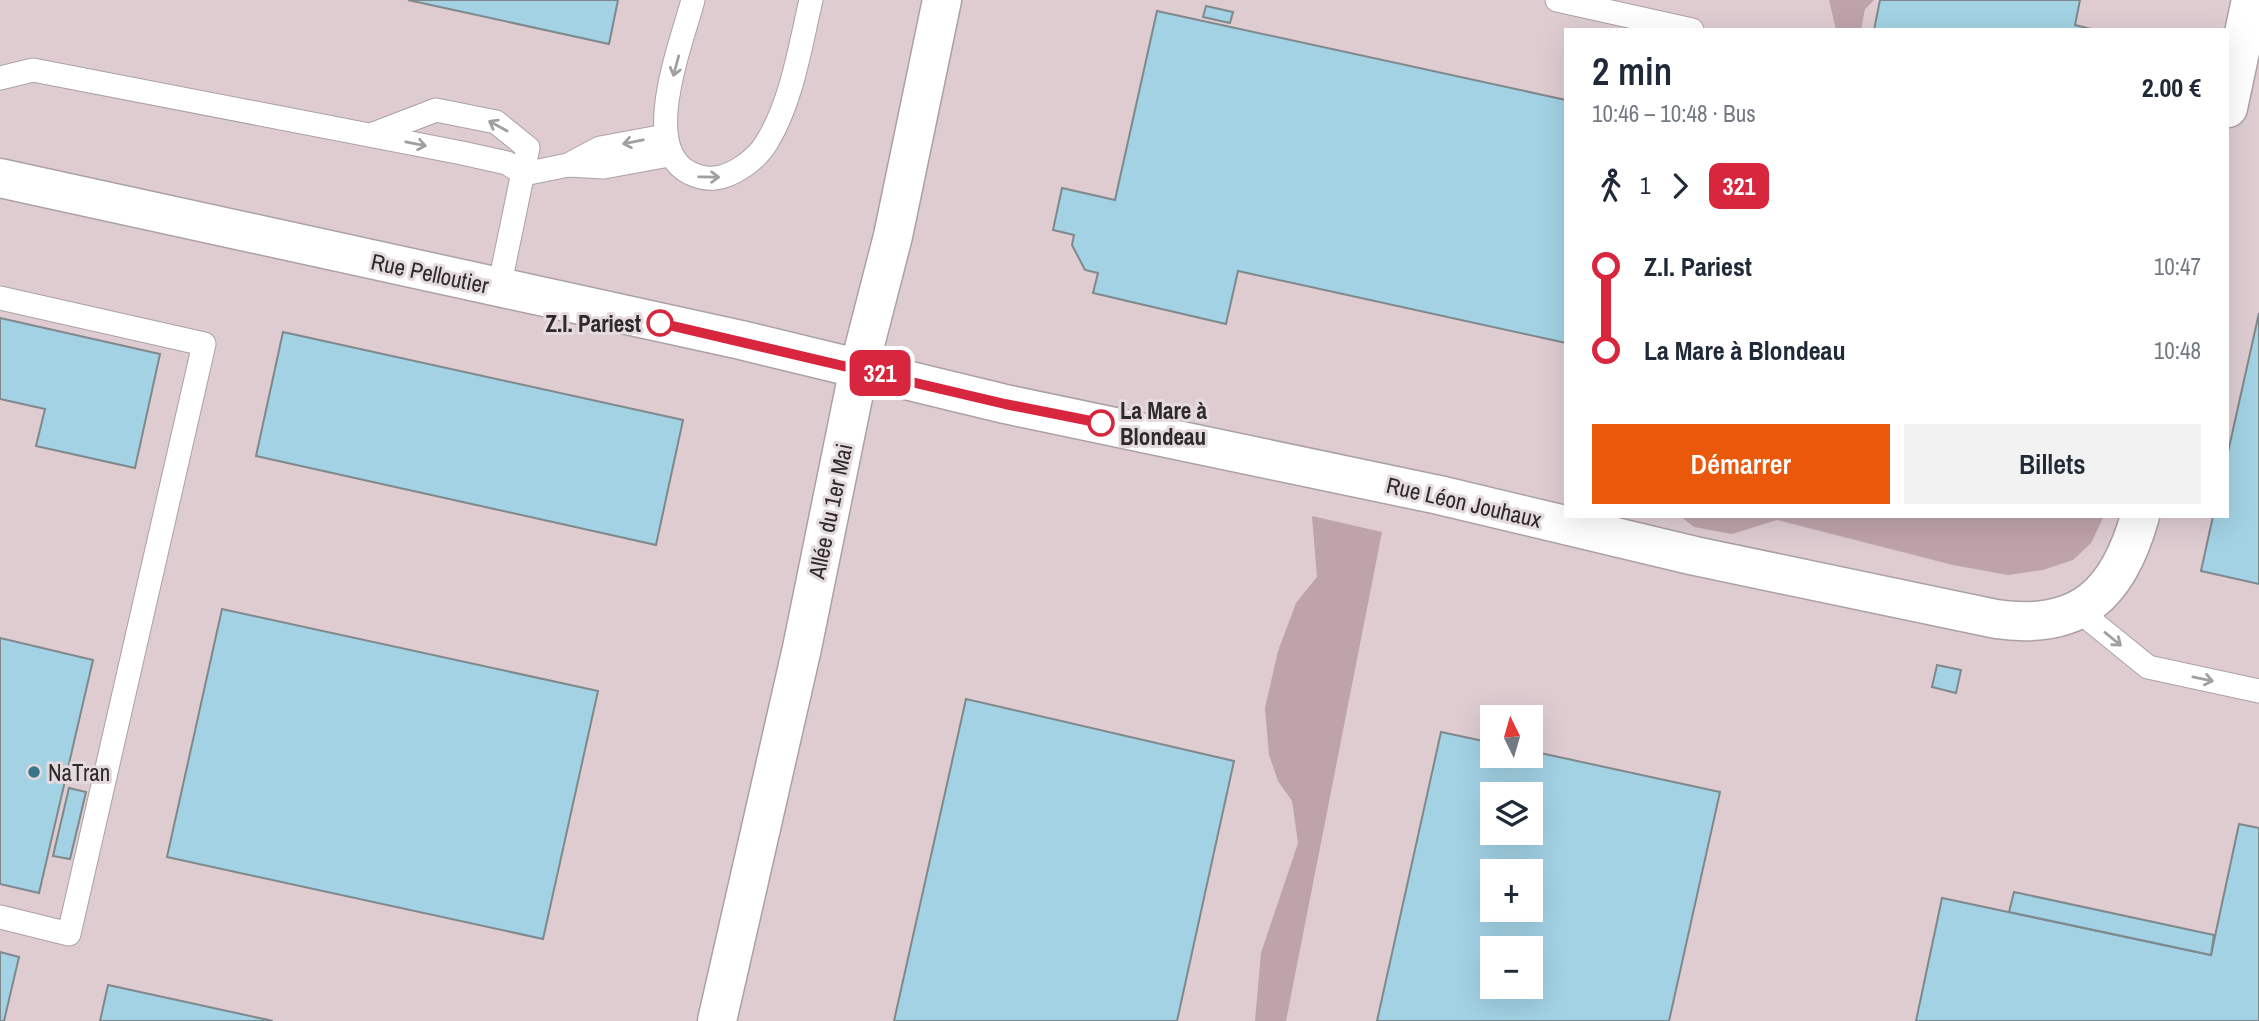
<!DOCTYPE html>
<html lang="fr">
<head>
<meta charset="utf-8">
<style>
  body { margin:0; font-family:"Archivo Narrow",sans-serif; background:#f2f2f3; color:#1f2937; height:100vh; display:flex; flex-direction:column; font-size:26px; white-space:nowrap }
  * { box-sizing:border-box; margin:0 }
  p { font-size:23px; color:#747a83 }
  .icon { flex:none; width:38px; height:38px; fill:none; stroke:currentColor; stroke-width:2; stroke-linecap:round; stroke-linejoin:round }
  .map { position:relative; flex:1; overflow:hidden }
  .details { position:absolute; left:1564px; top:28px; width:665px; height:490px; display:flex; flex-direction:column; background:#fff; border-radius:0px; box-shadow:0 7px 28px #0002 }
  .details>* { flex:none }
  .badge { padding:0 14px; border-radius:10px; font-size:24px; line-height:46px }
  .needle { width:46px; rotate:355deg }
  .buttons { position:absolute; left:1480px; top:705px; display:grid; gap:14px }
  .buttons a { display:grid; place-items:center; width:63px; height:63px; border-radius:0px; background:#fff; box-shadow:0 7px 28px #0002; font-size:35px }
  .map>.badge { position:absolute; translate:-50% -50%; box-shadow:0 0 0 4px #fff }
  .legs { display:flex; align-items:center; gap:10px; height:77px; padding:0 28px; font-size:23px }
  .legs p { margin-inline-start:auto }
  .head { display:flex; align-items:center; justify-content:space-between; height:119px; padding:0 28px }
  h1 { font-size:38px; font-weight:600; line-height:52px }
  .primary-button { display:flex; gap:14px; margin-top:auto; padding:14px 28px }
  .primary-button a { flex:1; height:80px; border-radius:0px; background:#ea580c; color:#fff; font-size:28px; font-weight:600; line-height:80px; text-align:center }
  .primary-button a+a { background:#f2f2f3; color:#1f2937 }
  ul { padding:0 28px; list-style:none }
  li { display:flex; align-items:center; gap:24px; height:84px; font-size:26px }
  li i { display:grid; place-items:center; width:10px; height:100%; margin:0 9px; background:currentColor }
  li i::after { content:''; width:18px; height:18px; margin:-9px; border:5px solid; border-radius:50%; background:#fff }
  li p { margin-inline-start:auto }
  li:first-child i { background:linear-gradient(#0000 50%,currentColor 0) }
  li:last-child i { background:linear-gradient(currentColor 50%,#0000 0) }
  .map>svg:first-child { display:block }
</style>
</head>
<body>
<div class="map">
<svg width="2259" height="1021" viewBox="0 0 2259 1021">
  <rect width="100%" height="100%" fill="#e5dbde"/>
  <path fill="#deccd1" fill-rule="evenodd" d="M0,0H2259V1021H0ZM1566,30H2228V516H1566ZM1493,718H1531V756H1493ZM1493,794H1531V833H1493ZM1493,872H1531V910H1493ZM1493,948H1531V987H1493Z"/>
  <g fill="#bfa3ab">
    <path d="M1829,0H1874L1865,9L1861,30H1836Z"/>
    <path d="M1312,516L1382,532L1286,1021H1255L1261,953L1298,843L1292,801L1278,781L1269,755L1265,708L1278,651L1296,603L1317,577Z"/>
    <path d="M1680,516H2104L2091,543L2073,560L2043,570L2008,575L1953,565L1777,520L1732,534L1694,527Z"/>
  </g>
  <g fill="#a2d2e4" stroke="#7f888b" stroke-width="2" fill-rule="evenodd">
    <path d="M408,0H618L609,44Z"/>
    <path d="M1880,0H2080L2075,25L2095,30H1874Z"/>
    <path d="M1206,6L1233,12L1230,23L1203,17Z"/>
    <path d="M1157,11L1566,100V343L1238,271L1226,324L1093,293L1098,273L1085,270L1072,245L1074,235L1053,230L1062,188L1115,200Z"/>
    <path d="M2259,313V584L2201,571L2213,516H2228V452Z"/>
    <path d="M0,318L160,354L135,468L36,446L45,409L0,399Z"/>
    <path d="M283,332L683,420L656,545L256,456Z"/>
    <path d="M222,609L598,691L543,939L167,857Z"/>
    <path d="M0,638L93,660L39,893L0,884Z"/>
    <path d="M1937,665L1961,670L1956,693L1932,687Z"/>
    <path d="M966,699L1234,761L1177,1021H894Z"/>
    <path d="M1441,732L1493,743V756H1531V751L1720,792L1669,1021H1377ZM1493,794H1531V833H1493ZM1493,872H1531V910H1493ZM1493,948H1531V987H1493Z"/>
    <path d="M69,788L86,792L70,859L53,856Z"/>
    <path d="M2239,824L2259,828V1021H1916L1942,898L2211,955Z"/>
    <path d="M2014,892L2214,935L2211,955L2009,912Z"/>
    <path d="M0,952L19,957L4,1021H0Z"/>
    <path d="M108,985L273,1021H100Z"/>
  </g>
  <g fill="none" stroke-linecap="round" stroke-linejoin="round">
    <g stroke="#aba1a4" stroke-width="25">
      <g id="lane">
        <path d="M693,0C682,42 639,149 690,173C698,177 706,179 715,178C734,176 757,159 767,142C792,101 800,47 811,0"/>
        <path d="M1557,0L1692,30"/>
        <path d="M0,78L33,70L462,153L507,163L524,174L568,165L604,167L669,155"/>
        <path d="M371,135L436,110L496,122L528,148L499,288"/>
        <path d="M568,165L600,148L665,136"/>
        <path d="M0,298L204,344L69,934L0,917"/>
        <path d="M2079,611L2148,667L2259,691"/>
      </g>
    </g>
    <g stroke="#aba1a4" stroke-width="41">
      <g id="street">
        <path d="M2228,108L2251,0"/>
        <path d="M0,178L741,340L1005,404L1439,495L1695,556L1996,619C2079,631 2118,595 2140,516"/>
        <path d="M717,1021L802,648L859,368L893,236L942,0"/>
      </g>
    </g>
    <use href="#lane" stroke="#fff" stroke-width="23"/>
    <use href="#street" stroke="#fff" stroke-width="38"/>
  </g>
  <defs><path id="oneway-shaft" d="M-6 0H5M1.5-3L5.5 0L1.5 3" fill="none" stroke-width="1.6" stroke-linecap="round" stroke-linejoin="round" transform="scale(1.75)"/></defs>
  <g stroke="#a19fa0">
    <use href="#oneway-shaft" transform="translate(676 66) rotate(105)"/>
    <use href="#oneway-shaft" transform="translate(498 126) rotate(-151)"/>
    <use href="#oneway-shaft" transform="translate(633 142) rotate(169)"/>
    <use href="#oneway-shaft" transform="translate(416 144) rotate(11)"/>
    <use href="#oneway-shaft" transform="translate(709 177) rotate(1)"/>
    <use href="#oneway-shaft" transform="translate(2113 639) rotate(39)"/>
    <use href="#oneway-shaft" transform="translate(2203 679) rotate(12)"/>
  </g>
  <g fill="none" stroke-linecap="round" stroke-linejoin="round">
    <g stroke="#fff" stroke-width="16">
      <path id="line-1" d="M660,323L1005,404L1101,423"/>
    </g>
    <use href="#line-1" stroke="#d7263d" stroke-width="10"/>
  </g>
  <g fill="#fff" stroke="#d7263d" stroke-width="3.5">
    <circle cx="660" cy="323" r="12"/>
    <circle cx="1101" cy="423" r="12"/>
  </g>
  <circle fill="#36758a" stroke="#e5dbde" stroke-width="2.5" cx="34" cy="772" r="7"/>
  <g text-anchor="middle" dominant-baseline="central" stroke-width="6" stroke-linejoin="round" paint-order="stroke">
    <g font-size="23" fill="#2e2a2b" stroke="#e5dbde">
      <text transform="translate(430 273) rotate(12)">Rue Pelloutier</text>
      <text transform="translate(1464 502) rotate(13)">Rue Léon Jouhaux</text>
      <text transform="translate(830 511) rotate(-78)">Allée du 1er Mai</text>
    </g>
    <g font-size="23" font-weight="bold" fill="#2e2a2b" stroke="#e5dbde" text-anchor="end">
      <text x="641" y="323">Z.I. Pariest</text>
      <text x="1120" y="410" text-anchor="start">La Mare à<tspan x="1120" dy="26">Blondeau</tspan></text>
    </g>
    <g font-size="23" fill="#2e2a2b" stroke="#e5dbde" text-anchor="start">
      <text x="48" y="772">NaTran</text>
    </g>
  </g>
</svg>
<div class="buttons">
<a><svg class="needle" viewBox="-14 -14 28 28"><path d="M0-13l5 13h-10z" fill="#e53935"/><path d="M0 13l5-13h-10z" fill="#747a83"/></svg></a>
<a><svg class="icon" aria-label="layers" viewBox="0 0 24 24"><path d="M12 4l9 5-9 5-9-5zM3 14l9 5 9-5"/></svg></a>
<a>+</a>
<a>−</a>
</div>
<b class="badge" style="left:880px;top:373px;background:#d7263d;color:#fff">321</b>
<section class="details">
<div class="head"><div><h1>2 min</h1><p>10:46 – 10:48 · Bus</p></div><b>2.00 €</b></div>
<div class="legs"><svg class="icon" aria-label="walk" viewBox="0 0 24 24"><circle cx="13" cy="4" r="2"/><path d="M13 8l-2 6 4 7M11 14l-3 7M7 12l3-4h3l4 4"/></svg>1<svg class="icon" aria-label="forward" viewBox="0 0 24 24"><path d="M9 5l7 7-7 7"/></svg><b class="badge" style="background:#d7263d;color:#fff">321</b></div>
<ul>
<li><i style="color:#d7263d"></i><b>Z.I. Pariest</b><p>10:47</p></li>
<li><i style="color:#d7263d"></i><b>La Mare à Blondeau</b><p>10:48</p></li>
</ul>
<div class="primary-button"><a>Démarrer</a><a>Billets</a></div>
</section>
</div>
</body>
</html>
